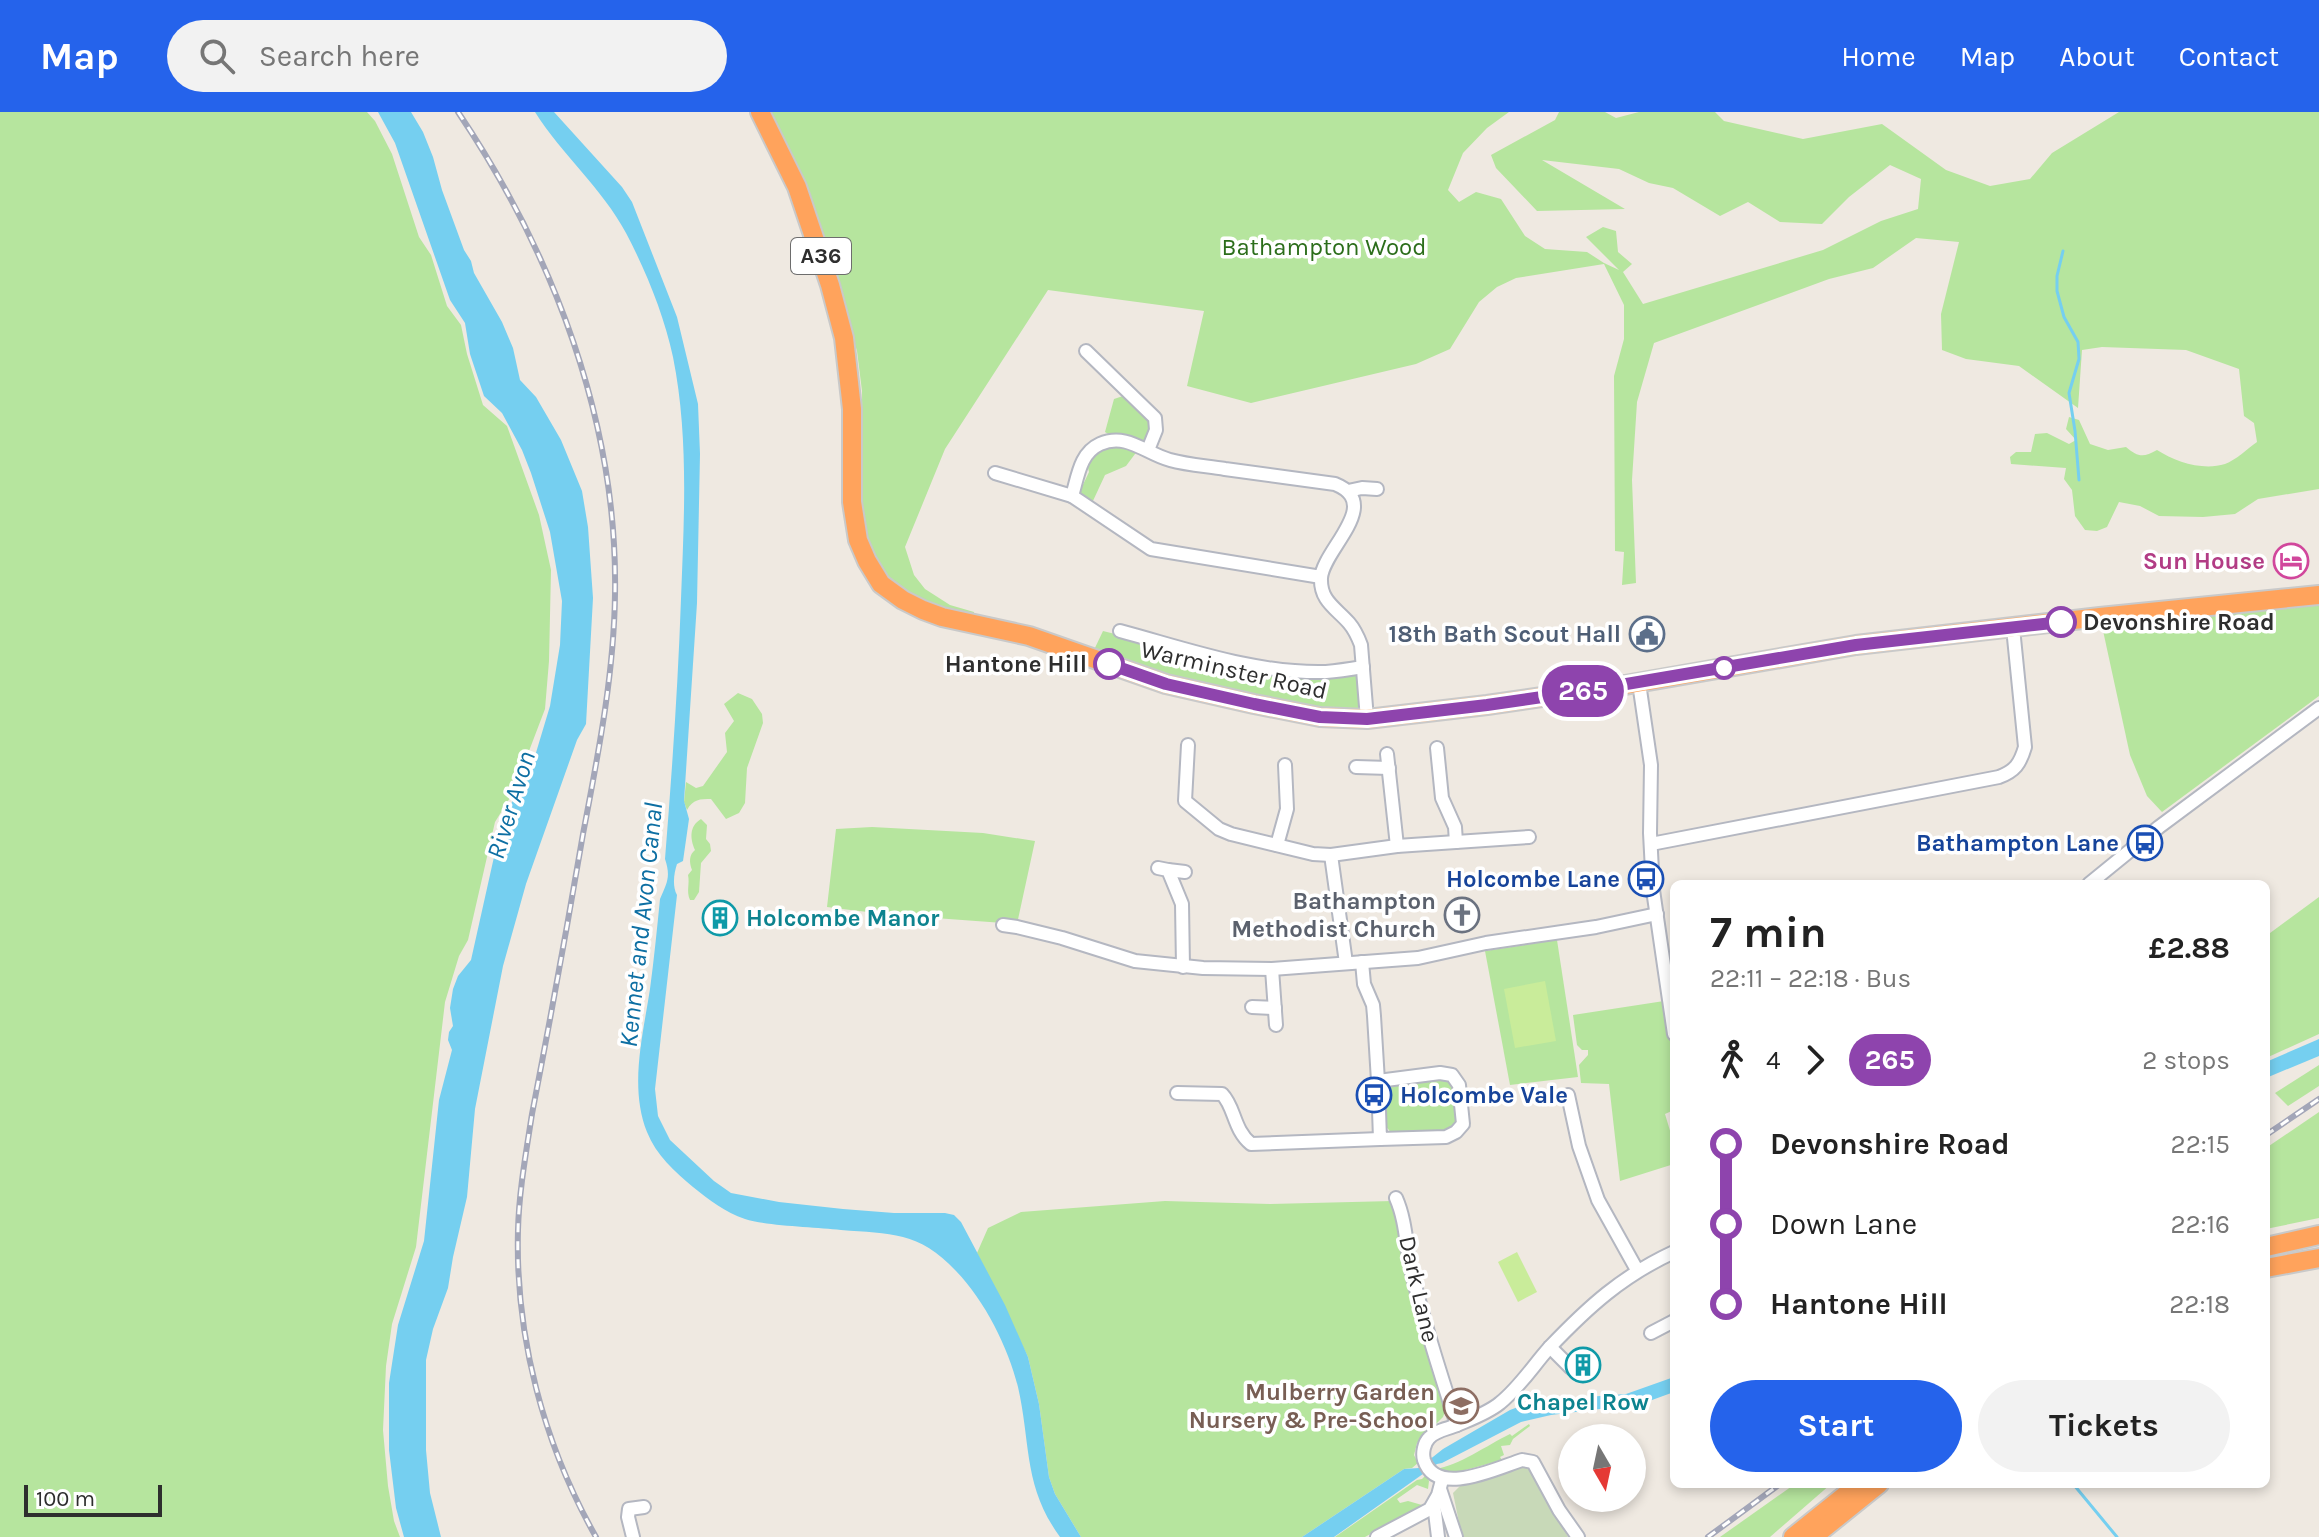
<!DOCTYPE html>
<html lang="en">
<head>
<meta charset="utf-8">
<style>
  body { margin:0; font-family:Karla,sans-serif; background:#f2f2f2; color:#222; height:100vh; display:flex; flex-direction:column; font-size:30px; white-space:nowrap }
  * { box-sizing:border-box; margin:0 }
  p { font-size:26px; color:#767676 }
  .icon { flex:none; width:44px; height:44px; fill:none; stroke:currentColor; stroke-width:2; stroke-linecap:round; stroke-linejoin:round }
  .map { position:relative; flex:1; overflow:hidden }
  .panel { position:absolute; left:1670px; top:768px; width:600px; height:608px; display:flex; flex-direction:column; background:#fff; border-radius:12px; box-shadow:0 4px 12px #0003 }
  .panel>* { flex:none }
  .badge { padding:0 16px; border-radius:26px; font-size:28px; line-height:52px }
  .needle { width:52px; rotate:171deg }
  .tools { position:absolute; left:1558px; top:1312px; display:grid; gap:16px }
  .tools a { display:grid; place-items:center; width:88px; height:88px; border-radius:50%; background:#fff; box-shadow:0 4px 12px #0003; font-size:40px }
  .scale { position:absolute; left:24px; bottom:20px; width:138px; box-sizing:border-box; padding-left:8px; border:4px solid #2e2e2e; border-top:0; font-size:22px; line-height:28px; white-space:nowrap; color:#2e2e2e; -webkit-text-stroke:6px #fff; paint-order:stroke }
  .map>.badge { position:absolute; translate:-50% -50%; box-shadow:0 0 0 4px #fff }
  .legs { display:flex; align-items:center; gap:12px; height:88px; padding:0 40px; font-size:26px }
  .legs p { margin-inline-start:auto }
  .overview { display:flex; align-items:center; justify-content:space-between; height:136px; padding:0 40px }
  h1 { font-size:44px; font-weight:700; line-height:60px }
  .primary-button { display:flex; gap:16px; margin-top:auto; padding:16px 40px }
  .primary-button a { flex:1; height:92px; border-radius:48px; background:#2563eb; color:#fff; font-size:32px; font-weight:700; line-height:92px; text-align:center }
  .primary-button a+a { background:#f2f2f2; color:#222 }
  ul { padding:0 40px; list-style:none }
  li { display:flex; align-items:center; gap:28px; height:80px; font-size:30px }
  li i { display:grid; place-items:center; width:12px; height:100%; margin:0 10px; background:currentColor }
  li i::after { content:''; width:20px; height:20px; margin:-10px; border:6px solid; border-radius:50%; background:#fff }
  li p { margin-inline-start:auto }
  li:first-child i { background:linear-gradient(#0000 50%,currentColor 0) }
  li:last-child i { background:linear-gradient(currentColor 50%,#0000 0) }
  header { display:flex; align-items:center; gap:48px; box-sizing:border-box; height:112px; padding:0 40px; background:#2563eb; color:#fff }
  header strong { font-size:38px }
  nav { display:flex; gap:44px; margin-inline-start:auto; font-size:28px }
  .search { width:560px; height:72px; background:#f2f2f2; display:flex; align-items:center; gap:20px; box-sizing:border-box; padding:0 28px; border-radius:44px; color:#767676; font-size:30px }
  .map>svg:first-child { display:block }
</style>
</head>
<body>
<header>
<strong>Map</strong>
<div class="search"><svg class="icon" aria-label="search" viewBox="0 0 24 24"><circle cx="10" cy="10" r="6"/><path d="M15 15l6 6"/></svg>Search here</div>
<nav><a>Home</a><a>Map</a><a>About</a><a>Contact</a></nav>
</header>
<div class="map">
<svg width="2319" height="1425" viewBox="0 0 2319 1425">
  <rect width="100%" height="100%" fill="#efe9e1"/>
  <g fill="#b6e59e">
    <path d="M0,0H367L375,9L392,42L419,125L431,143L447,194L461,213L467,242L483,293L507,314L539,403L551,458L549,549L545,597L513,681L495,710L468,828L459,844L445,890L416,1135L392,1212L386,1254L383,1318L388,1374L394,1409L400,1425H0Z"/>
    <path d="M769,0H1509L1487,16L1463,41L1448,78L1459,90L1476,80L1501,87L1525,124L1545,137L1587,140L1604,151L1619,158L1586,125L1603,115L1616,119L1618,140L1632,152L1623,160L1643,192L1823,138L1881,109L1918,97L1921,67L1890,53L1849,85L1822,112L1780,110L1748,90L1720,104L1673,76L1649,71L1619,57L1542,48L1625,97L1537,99L1496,56L1491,43L1555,8L1559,0H1605L1616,6L1639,0H1715L1724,9L1803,27L1882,12L1946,58L1990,74L2030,67L2052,41L2119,0H2319V377L2258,387L2235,402L2203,405L2159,404L2140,394L2119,390L2107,415L2097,419L2085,418L2075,404L2072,378L2064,367L2066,356L2011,352L2010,345L2016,340H2031L2035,322L2047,321L2069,332L2076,328L2066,317L2069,305L2079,308L2090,332L2108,338L2126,335C2138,345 2143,346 2157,338C2176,350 2203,359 2225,352C2236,348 2247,337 2257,330L2254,311L2244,304L2239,257L2186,238L2102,235L2082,238L2078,296L2019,254L1966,247L1942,238L1941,202L1959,130L1916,126L1873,156L1829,167L1654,231L1637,290L1632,368L1636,471L1622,473L1624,440L1615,439L1614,264L1624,227V193L1604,152L1516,166L1497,175L1479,190L1450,237L1416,252L1251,291L1187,274L1204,199L1048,178L945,337L905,435L914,463L925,477L950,493L974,500V503L930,493L909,483L884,463L868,431L863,406L862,279L857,239L798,59Z"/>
    <path d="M1126,283L1153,313L1145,331L1130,324L1113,325L1105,320L1114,287Z"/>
    <path d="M1110,333L1138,338L1126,354L1105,363L1092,391L1083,385L1080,379L1089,360L1087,352L1094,342Z"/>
    <path d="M2319,492V584L2162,700L2147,684L2130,643L2102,514Z"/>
    <path d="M1103,519L1239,553L1352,560L1359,568L1361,590L1359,597L1350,601L1322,598L1154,563L1093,540Z"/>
    <path d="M738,581L752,587L762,602L763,611L747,656L745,691L739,701L726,707L711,687C700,687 693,687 687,698L684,690L686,670L696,676L703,674L727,640L725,621L734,609L724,592Z"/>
    <path d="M701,707L707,713L706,727L710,732L711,739L701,751L699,780L694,788H690C686,779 690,772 688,763L692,758C689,750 689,743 695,738C690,727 689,714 701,707Z"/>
    <path d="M872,715L983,721L1035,729L1017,812C953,807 890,804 827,795L836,717Z"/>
    <path d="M2319,785V922L2266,946V824Z"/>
    <path d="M1557,828L1578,965L1510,973L1485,839Z"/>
    <path d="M1664,889L1674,953V998L1665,1002L1674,1032V1052L1620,1069L1609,972L1581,971L1579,953L1588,943V938H1582L1577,933L1573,903Z"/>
    <path d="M2319,953V974L2288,994L2275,981Z"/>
    <path d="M1439,965L1449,967L1455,975L1458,1011L1445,1021L1392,1022L1385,1013L1384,982L1386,975L1392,971Z"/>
    <path d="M2319,1000V1106L2266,1117V1036Z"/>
    <path d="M1165,1089L1270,1092L1393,1089L1448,1291L1443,1305L1417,1331L1414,1343L1418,1351L1412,1356L1404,1357L1302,1425H1081L1055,1382L1049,1365L1039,1292L1028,1245L977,1141L988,1116L1021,1100Z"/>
    <path d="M1529,1312L1530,1314L1513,1327L1510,1333L1501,1334L1504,1343L1500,1345L1502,1348L1451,1362H1443L1435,1357C1459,1354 1487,1333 1510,1322L1512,1324Z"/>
    <path d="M1426,1363L1429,1369L1428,1377L1417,1373L1397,1387L1400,1391L1408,1389L1422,1393L1418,1396L1365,1425H1335L1417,1368L1422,1367Z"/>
    <path d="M1795,1372H1831L1770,1425H1720Z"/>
  </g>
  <path fill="#c8d9b8" d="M1522,1355L1530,1356L1534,1361L1568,1425H1462L1453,1381L1464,1370Z"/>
  <g fill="#c9ec9a">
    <path d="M1545,869L1556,929L1515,936L1504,877Z"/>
    <path d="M1517,1140L1537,1180L1518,1190L1498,1150Z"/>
  </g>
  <g fill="#75cff0">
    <path d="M378,0H411L423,20L433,45L442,78L464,138L471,149L474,161L502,210L513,236L520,268L536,285L561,328L582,379L588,415L593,486L586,612L577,628L526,772L503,854L475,997L467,1085L453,1145L448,1176L433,1217L426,1248V1338L430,1381L441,1425H404L396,1396L389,1338V1271L398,1213L424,1129L439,988L452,938L448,928L449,920L453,914L450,896L453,877L458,864L471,848L496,736L509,696L535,644L550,594L560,533L562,489L550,420L531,361L522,338L502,301L484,284L470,242L465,211L450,188L395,31Z"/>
    <path d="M535,0H554L622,75L632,90L677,205L698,292L700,342L697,491L684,689L689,707L683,749L677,752C674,761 672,774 677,783L655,977L658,1004L670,1028L714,1069L731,1081L779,1090L843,1097L894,1101H945L954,1103L961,1110L1005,1193L1028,1245L1039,1292L1049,1365L1055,1382L1081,1425H1060C1023,1374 1031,1332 1018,1275C1008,1235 985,1189 956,1159C919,1119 890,1122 841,1118C815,1115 767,1114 745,1107C725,1100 709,1088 693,1075C675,1060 656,1043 647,1020C629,975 643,923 650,877C654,847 657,817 660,787C667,771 671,765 665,747C672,660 678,573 681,487C684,406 689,325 673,245C664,203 646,159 626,121C602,76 562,43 535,0Z"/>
    <path d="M2319,927V944L2266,966V950Z"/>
    <path d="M1674,1265V1280L1641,1292L1551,1303L1521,1310L1442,1351L1437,1352L1334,1425H1302L1404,1357L1419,1356L1443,1337L1510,1298L1526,1292L1548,1288L1626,1282Z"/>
  </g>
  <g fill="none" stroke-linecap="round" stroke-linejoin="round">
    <g stroke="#75cff0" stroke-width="3">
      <path d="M2063,139L2057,164V179L2064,205L2078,230L2079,247L2069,281L2075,319L2079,368"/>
      <path d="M2074,1373L2117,1425"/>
    </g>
    <g stroke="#b4b7c1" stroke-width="16">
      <g id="minor">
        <path d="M1086,239L1155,306L1156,318L1148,338"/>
        <path d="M995,361L1072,384"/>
        <path d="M1348,379L1362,376L1377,377"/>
        <path d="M1321,465L1151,437L1072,384C1078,364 1080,341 1100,332C1127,320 1146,342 1170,348C1188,353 1207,354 1225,357C1262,362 1298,367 1335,372C1384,392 1323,437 1321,466C1320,489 1336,496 1349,511C1355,518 1358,525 1361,533L1367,607"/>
        <path d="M1120,519C1187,537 1256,562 1326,560C1338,559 1351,557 1363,555"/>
        <path d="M1639,571L1651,653L1650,721L1653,778L1674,922"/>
        <path d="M1188,633L1185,689L1219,717L1231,722L1313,742L1331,743"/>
        <path d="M1437,636L1442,686L1455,715L1456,730"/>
        <path d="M1387,642L1397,734"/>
        <path d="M1356,655L1389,656"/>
        <path d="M1651,732L1999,665C2015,659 2020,652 2025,635L2013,516"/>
        <path d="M1277,733L1287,697L1285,653"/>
        <path d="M1158,756L1168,758L1182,792L1183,855"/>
        <path d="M1168,758L1185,760"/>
        <path d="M2089,772L2159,715L2319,596"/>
        <path d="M1003,813L1017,815L1062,826L1135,849L1203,856L1272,857L1418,846L1486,831L1596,815L1657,802"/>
        <path d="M1362,850L1364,872L1373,893L1374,904L1378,969"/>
        <path d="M1346,851L1331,743L1397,734L1529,725"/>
        <path d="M1272,857L1276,913"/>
        <path d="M1252,895L1275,896"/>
        <path d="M1440,961L1452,963L1459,973L1463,1012L1456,1020L1446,1025L1380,1027L1378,969Z"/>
        <path d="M1177,981L1222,982C1235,995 1233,1017 1251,1032L1380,1027"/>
        <path d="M1568,983L1579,1034L1598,1088L1637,1158"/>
        <path d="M1396,1086C1407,1111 1406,1139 1413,1165C1425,1215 1441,1264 1457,1313"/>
        <path d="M1651,1221L1674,1209"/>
        <path d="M1550,1235L1571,1256"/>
        <path d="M1440,1377L1456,1425"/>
        <path d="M1434,1392L1438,1425"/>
        <path d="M633,1425L628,1405L629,1397L644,1395"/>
        <path d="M1377,1425L1430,1397L1438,1383L1442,1368"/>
        <path d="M1578,1425L1559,1398L1533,1350L1522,1348C1497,1356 1436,1386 1424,1348C1422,1341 1424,1331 1429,1326C1436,1318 1448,1317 1457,1313C1471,1307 1488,1301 1500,1291C1519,1276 1533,1254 1549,1236C1588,1195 1622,1164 1674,1140"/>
      </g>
    </g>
    <g stroke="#c9c9c9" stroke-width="22">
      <g id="highway">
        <path d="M760,0L797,75L830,173L844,226L852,297V390L858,428L867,449L881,472L903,488L923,498L942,505L1029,524L1166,572L1254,592L1320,605L1367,607L1487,593L1625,573L1856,533L2100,505L2319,483"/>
        <path d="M2266,1135L2319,1123"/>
        <path d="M2266,1156L2319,1146"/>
        <path d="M1793,1425L1859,1372"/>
        <path d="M1813,1425L1879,1372"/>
      </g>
    </g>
    <use href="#minor" stroke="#fff" stroke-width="12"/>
    <use href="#highway" stroke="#ffa35c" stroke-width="18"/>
    <g stroke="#a3a6b8" stroke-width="6">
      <g id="rail">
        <path d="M458,0C553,141 618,311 615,482C614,563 598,643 583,722C567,816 550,909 532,1002C526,1041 519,1079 518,1118C515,1225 544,1333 596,1425"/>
        <path d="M2266,1023L2319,987"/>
        <path d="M1708,1425L1780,1372"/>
      </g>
    </g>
    <use href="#rail" stroke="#fff" stroke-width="3" stroke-dasharray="9" stroke-linecap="butt"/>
  </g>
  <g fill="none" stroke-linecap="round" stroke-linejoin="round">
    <g stroke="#fff" stroke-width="18">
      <path id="line-1" d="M1109,552L1166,572L1254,592L1320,605L1367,607L1487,593L1597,577L1856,533L2061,510"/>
    </g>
    <use href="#line-1" stroke="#8e44ad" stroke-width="12"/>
  </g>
  <defs>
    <g id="hotel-ring" transform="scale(1.8)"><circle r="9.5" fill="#fff" stroke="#d1479c" stroke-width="1.5"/><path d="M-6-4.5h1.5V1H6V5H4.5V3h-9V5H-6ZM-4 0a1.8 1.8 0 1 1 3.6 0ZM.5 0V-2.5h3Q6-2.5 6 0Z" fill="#d1479c"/></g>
    <g id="civic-ring" transform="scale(1.8)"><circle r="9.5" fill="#fff" stroke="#5c6f8a" stroke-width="1.5"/><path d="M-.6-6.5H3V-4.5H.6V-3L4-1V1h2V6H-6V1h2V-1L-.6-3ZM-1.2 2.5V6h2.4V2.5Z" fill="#5c6f8a"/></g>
    <g id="bus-ring" transform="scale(1.8)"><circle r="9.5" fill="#fff" stroke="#1a4fb4" stroke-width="1.5"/><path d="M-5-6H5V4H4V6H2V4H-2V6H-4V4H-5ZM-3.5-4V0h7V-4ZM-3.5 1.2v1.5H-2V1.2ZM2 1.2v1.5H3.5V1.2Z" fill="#1a4fb4"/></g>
    <g id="church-ring" transform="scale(1.8)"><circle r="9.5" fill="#fff" stroke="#6b7280" stroke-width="1.5"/><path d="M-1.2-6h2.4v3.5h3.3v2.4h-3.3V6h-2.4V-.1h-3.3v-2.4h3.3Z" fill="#6b7280"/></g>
    <g id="building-ring" transform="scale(1.8)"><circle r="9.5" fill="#fff" stroke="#0f9aa8" stroke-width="1.5"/><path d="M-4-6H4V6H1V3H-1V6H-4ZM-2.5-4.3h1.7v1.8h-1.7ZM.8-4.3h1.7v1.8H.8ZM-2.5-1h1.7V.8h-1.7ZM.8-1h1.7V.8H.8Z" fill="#0f9aa8"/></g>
    <g id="school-ring" transform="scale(1.8)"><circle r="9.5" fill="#fff" stroke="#8d6e63" stroke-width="1.5"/><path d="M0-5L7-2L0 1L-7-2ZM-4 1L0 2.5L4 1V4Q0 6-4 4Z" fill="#8d6e63"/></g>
  </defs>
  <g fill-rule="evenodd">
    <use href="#hotel-ring" x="2291" y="449"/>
    <use href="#civic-ring" x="1647" y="522"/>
    <use href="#bus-ring" x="2145" y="731"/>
    <use href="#bus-ring" x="1646" y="767"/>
    <use href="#church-ring" x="1462" y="803"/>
    <use href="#building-ring" x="720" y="806"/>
    <use href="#bus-ring" x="1374" y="983"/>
    <use href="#building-ring" x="1583" y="1253"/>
    <use href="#school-ring" x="1461" y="1294"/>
  </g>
  <g fill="#fff" stroke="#8e44ad" stroke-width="4">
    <circle cx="2061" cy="510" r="14"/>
    <circle cx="1109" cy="552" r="14"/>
    <circle cx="1724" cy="556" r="10"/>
  </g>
  <g text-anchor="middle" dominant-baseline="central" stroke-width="7" stroke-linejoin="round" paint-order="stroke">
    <rect fill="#fff" stroke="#6d6d6d" stroke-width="2" x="791" y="126" width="60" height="36" rx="6"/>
    <g font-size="22" font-weight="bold" fill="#2e2e2e">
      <text x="821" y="144">A36</text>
    </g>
    <g font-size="24" fill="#2c6e1b" stroke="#fff">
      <text x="1324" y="135">Bathampton Wood</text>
    </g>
    <g font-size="24" font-weight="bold" fill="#b23c85" stroke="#fff" text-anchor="end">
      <text x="2265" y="449">Sun House</text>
    </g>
    <g font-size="24" font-weight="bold" fill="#2e2e2e" stroke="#fff" text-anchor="start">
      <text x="2083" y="510">Devonshire Road</text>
      <text x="1087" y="552" text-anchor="end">Hantone Hill</text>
    </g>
    <g font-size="24" font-weight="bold" fill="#4e5e75" stroke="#fff" text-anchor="end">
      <text x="1621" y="522">18th Bath Scout Hall</text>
    </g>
    <g font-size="24" fill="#2e2e2e" stroke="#fff">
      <text transform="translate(1234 558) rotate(13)">Warminster Road</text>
      <text transform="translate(1419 1177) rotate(77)">Dark Lane</text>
    </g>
    <g font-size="24" font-weight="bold" fill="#164399" stroke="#fff" text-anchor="end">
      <text x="2119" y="731">Bathampton Lane</text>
      <text x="1620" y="767">Holcombe Lane</text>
      <text x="1400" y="983" text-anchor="start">Holcombe Vale</text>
    </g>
    <g font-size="24" font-weight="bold" fill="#5b616d" stroke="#fff" text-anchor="end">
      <text x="1436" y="789">Bathampton<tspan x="1436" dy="28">Methodist Church</tspan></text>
    </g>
    <g font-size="24" font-weight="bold" fill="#0d838f" stroke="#fff" text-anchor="start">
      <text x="746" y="806">Holcombe Manor</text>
      <text x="1583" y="1290" text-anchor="middle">Chapel Row</text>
    </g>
    <g font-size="24" font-weight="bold" fill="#785e54" stroke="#fff" text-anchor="end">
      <text x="1435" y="1280">Mulberry Garden<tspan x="1435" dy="28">Nursery &amp; Pre-School</tspan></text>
    </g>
    <g font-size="26" font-style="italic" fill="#0d6fa3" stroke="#fff">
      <text transform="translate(511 693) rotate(-73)">River Avon</text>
      <text transform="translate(641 813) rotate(-84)">Kennet and Avon Canal</text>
    </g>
  </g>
</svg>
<div class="tools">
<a><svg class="needle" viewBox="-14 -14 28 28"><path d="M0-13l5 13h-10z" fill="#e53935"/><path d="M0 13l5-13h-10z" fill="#767676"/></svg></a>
</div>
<div class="scale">100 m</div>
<b class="badge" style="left:1583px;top:579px;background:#8e44ad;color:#fff">265</b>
<section class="panel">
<div class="overview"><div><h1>7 min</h1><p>22:11 – 22:18 · Bus</p></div><b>£2.88</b></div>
<div class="legs"><svg class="icon" aria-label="walk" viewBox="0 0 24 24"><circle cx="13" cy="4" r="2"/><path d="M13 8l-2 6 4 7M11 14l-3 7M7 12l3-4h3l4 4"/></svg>4<svg class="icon" aria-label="forward" viewBox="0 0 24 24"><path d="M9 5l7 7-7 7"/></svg><b class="badge" style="background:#8e44ad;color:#fff">265</b><p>2 stops</p></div>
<ul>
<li><i style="color:#8e44ad"></i><b>Devonshire Road</b><p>22:15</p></li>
<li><i style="color:#8e44ad"></i><span>Down Lane</span><p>22:16</p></li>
<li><i style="color:#8e44ad"></i><b>Hantone Hill</b><p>22:18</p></li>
</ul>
<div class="primary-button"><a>Start</a><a>Tickets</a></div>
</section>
</div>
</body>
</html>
